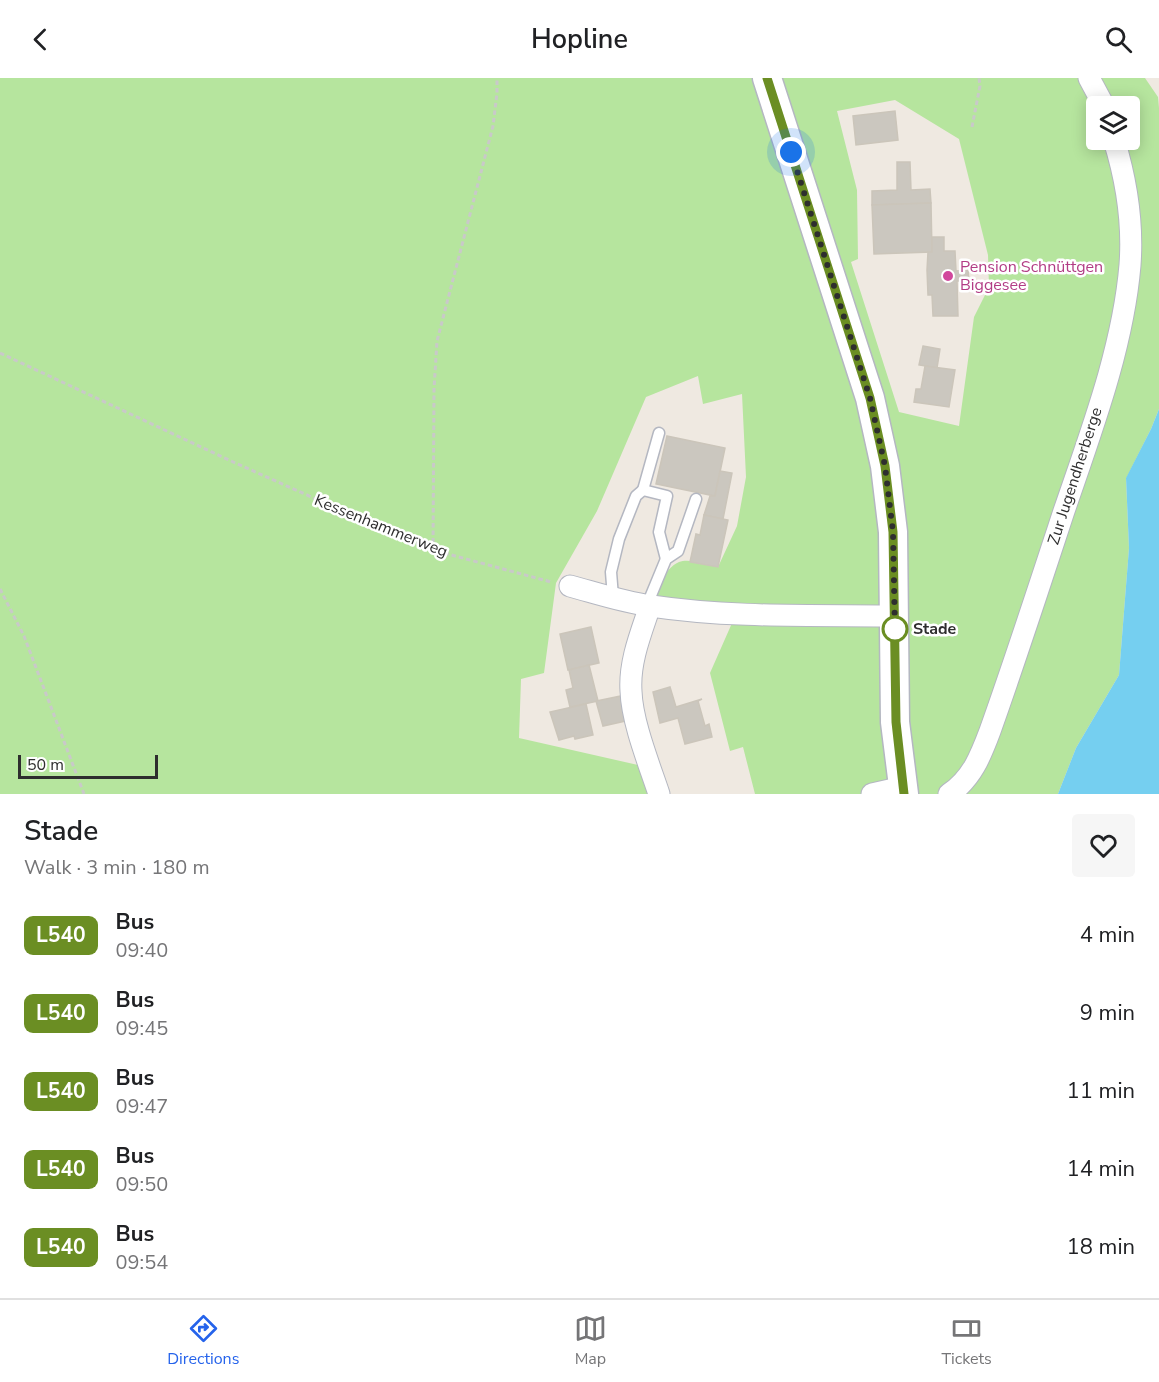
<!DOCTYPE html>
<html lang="en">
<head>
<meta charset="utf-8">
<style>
  body { margin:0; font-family:"Nunito Sans",sans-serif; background:#f6f6f6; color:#202124; height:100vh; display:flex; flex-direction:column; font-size:22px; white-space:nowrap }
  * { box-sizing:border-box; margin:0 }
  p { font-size:20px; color:#757577 }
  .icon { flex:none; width:33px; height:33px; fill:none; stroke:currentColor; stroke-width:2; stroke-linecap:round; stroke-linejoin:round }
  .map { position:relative; height:716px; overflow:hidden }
  .panel { display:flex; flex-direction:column; background:#fff; flex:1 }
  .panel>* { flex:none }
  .badge { padding:0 12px; border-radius:9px; font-size:21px; line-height:39px }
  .tools { position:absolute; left:1086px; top:18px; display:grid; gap:12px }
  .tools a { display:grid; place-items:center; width:54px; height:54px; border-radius:6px; background:#fff; box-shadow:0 3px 15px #0003; font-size:30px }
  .scale { position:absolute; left:18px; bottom:15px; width:140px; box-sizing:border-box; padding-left:6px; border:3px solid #2e2e2e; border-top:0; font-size:16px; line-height:21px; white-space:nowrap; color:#2e2e2e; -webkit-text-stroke:4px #fff; paint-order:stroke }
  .you { position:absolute; width:30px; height:30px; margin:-15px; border:4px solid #fff; border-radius:50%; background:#1a73e8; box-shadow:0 0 0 9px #1a73e833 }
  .map>.badge { position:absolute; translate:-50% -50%; box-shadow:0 0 0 3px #fff }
  .round { display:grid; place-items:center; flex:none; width:63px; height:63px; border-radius:6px; background:#f6f6f6 }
  .overview { display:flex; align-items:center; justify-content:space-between; height:102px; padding:0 24px }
  h1 { font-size:28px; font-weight:600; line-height:45px }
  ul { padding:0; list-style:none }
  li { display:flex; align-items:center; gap:18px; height:78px; padding:0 24px }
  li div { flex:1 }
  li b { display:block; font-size:22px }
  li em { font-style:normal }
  li .badge { min-width:66px; font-weight:700; text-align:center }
  header { display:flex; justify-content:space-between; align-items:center; height:78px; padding:0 24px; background:#fff; font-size:27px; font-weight:600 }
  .tabs { display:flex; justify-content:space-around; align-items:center; height:84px; border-top:2px solid #e0e0e0; background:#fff; font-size:16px; color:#757577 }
  .tabs a { display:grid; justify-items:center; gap:3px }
  .tabs .active { color:#2563eb }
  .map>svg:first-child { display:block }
</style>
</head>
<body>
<header><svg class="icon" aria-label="back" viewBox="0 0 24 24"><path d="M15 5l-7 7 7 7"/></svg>Hopline<svg class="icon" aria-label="search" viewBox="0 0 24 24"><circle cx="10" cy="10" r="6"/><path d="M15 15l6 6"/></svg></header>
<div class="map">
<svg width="1159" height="716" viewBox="0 0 1159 716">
  <rect width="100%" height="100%" fill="#efe9e1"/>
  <path fill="#b6e59e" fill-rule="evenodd" d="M0,0H1145L1158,19L1159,30V331L1151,351L1126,401L1129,470L1119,597L1076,670L1058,716H755L743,669L730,673L710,595L736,536L650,528C657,514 663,491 679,484C690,480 707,487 718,489L737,448L746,399L742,316L703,326L698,298L646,319L597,433L556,505L544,595L521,601L519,660L638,687L648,716H0ZM895,22L959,61L988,177L989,209L974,239L959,348L899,334L851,184L858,181L857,112L837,33ZM1096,28H1130V62H1096Z"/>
  <path fill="#75cff0" d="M1159,331V716H1058L1076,670L1119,597L1129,470L1126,400L1151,351Z"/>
  <g fill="#cbc7bf" stroke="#cbc5ba" stroke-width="1.5">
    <path d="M895,33L898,62L856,67L853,38Z"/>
    <path d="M897,84H910L911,112L930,111L931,125L872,127V113L897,112Z"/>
    <path d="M931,125L932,174L874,176L872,127Z"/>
    <path d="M932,159H944V173H955L956,193L968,192L969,203H957L958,238H933L932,217H928L927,192L928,174H932Z"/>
    <path d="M923,268L940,271L937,290L919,287Z"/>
    <path d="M925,288L955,292L949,329L914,324L916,311H921Z"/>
    <path d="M667,358L725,370L715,418L656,406Z"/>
    <path d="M720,393L732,395L723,441L704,437L710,418H715Z"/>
    <path d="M704,437L728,442L718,489L690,484L696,456L700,457Z"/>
    <path d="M591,549L599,585L568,592L560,556Z"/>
    <path d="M589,587L598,623L570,629L566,612L573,610L569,592Z"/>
    <path d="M670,609L676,629L702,621L698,623L705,648L709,646L712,659L685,666L678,640L660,645L653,614Z"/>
    <path d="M621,618L626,643L603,648L596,623Z"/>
    <path d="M586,626L593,657L575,661L574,658L559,662L550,634Z"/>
  </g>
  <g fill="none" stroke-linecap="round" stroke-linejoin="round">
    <g stroke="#b4b7c1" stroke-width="13">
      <g id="lane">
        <path d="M659,355L643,412L667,418L659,454L666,481"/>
        <path d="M613,519L611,494L619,461L636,418L643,412"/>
        <path d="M647,527L666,481L678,473L696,421"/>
      </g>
    </g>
    <g stroke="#b4b7c1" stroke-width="23">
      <g id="street">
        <path d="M1089,0L1104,28"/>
        <path d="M570,508C596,515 623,524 651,528C731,540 814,537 895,538"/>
        <path d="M650,528C641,555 629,584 631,613C632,644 649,686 659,716"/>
        <path d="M872,716L903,709"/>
        <path d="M949,716C972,701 981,677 990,653C1016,580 1040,506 1064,433C1091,354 1123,270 1130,187C1133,146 1126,101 1114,62"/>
      </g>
    </g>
    <g stroke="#b4b7c1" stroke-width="31">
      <path id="secondary" d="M767,0L870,320L885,388L893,454L895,644L904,716"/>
    </g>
    <g stroke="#c9c9c9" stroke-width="3" stroke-dasharray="4.5 3" stroke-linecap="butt">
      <path d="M972,49L980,8L979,0"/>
      <path d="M0,275L231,383L403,460L433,472L551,504"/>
      <path d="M433,472L434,311L437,263L493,48L497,15V0"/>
      <path d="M0,511L24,558L84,716"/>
    </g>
    <use href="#lane" stroke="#fff" stroke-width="10"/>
    <use href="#street" stroke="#fff" stroke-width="21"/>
    <use href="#secondary" stroke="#fff" stroke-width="28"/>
  </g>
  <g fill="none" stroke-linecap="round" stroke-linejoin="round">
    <g stroke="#fff" stroke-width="14">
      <path id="line" d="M767,0L870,320L885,388L893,454L896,644L904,716"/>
    </g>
    <use href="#line" stroke="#6b8e23" stroke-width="9"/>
    <path stroke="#2e2e2e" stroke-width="6" stroke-dasharray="0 10.8" d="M791,74L870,320L885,388L893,454L895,555V551"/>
  </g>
  <circle fill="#d1479c" stroke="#fff" stroke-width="2" cx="948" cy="198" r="6"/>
  <circle fill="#fff" stroke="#6b8e23" stroke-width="3" cx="895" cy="551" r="12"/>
  <g text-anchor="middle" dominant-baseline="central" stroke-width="5" stroke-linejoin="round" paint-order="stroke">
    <g font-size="16" fill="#b23c85" stroke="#fff" text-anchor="start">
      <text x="960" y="189">Pension Schnüttgen<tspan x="960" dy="18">Biggesee</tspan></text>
    </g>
    <g font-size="16" fill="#2e2e2e" stroke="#fff">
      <text transform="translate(1075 398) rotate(-72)">Zur Jugendherberge</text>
      <text transform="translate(381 448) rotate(22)">Kessenhammerweg</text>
    </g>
    <g font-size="16" font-weight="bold" fill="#2e2e2e" stroke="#fff" text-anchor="start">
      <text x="913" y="551">Stade</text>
    </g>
  </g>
</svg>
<div class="tools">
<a><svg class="icon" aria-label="layers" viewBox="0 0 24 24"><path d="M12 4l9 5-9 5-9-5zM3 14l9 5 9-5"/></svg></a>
</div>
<div class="scale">50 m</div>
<div class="you" style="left:791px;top:74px"></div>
</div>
<section class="panel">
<div class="overview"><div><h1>Stade</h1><p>Walk · 3 min · 180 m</p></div><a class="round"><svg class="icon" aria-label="heart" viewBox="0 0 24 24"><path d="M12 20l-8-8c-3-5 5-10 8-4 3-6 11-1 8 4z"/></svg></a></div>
<ul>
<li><span class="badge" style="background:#6b8e23;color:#fff">L540</span><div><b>Bus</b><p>09:40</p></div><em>4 min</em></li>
<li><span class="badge" style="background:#6b8e23;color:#fff">L540</span><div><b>Bus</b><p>09:45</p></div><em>9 min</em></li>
<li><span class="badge" style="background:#6b8e23;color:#fff">L540</span><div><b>Bus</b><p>09:47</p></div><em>11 min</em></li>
<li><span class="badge" style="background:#6b8e23;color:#fff">L540</span><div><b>Bus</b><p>09:50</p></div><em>14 min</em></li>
<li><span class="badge" style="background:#6b8e23;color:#fff">L540</span><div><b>Bus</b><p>09:54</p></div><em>18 min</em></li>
</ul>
</section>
<nav class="tabs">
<a class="active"><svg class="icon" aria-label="directions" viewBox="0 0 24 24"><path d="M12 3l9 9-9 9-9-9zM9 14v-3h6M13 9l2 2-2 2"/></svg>Directions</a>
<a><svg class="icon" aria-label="map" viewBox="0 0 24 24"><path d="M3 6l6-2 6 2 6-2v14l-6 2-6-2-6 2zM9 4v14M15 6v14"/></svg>Map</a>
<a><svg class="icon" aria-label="tickets" viewBox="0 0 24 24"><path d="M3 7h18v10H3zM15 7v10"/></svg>Tickets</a>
</nav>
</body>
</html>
